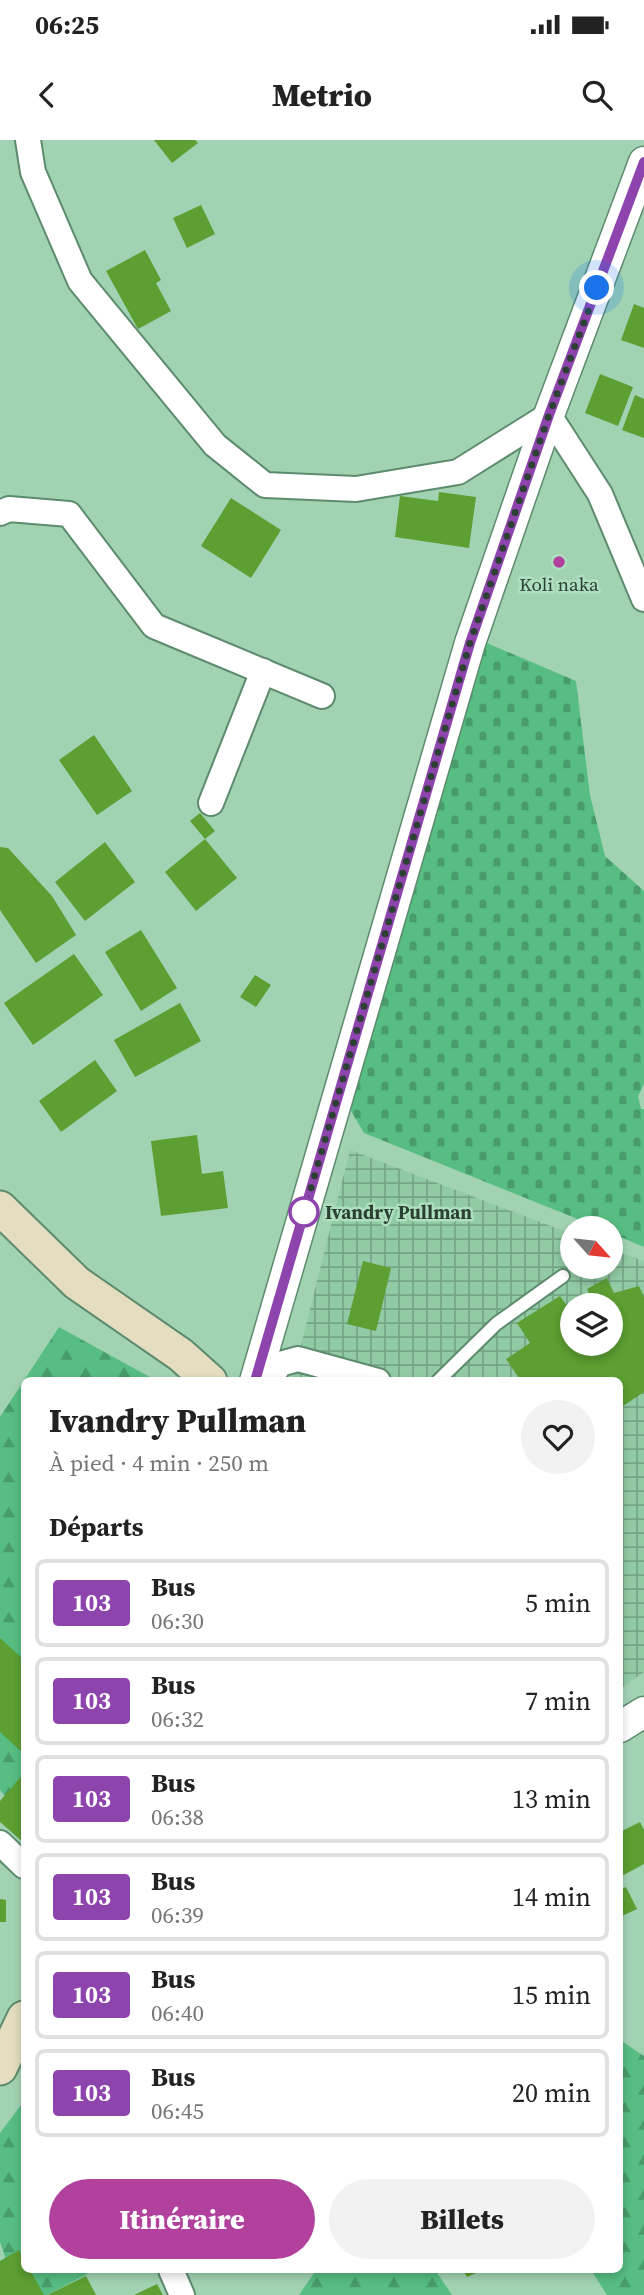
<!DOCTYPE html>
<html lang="fr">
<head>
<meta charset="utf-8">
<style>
  body { margin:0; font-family:"Source Serif 4",serif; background:#f2f2f2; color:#222; height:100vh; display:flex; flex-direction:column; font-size:26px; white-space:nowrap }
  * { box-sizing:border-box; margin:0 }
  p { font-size:23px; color:#767676 }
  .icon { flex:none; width:38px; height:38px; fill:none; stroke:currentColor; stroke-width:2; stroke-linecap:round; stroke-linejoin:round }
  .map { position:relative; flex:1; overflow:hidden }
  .sheet { position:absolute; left:21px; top:1237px; width:602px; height:896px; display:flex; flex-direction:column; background:#fff; border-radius:10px; box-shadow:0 4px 10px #0003 }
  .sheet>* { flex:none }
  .badge { padding:0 14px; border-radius:5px; font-size:24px; line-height:46px }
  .needle { width:46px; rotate:117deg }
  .controls { position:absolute; left:560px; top:1076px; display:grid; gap:14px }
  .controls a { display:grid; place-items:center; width:63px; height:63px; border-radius:50%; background:#fff; box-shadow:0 4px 10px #0003; font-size:35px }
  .you { position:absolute; width:35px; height:35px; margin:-18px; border:5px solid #fff; border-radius:50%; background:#1a73e8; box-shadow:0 0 0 10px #1a73e833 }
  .map>.badge { position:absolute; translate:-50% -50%; box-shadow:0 0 0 4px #fff }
  h2 { padding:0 28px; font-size:26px; line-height:63px }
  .round { display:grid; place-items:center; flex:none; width:74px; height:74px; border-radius:37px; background:#f2f2f2 }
  .head { display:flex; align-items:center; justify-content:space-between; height:119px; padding:0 28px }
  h1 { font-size:33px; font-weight:800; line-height:52px }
  .action { display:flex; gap:14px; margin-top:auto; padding:14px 28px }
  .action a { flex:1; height:80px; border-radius:42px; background:#b2419d; color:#fff; font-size:28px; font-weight:800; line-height:80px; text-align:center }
  .action a+a { background:#f2f2f2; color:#222 }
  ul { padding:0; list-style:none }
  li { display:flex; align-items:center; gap:21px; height:88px; margin:0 14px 10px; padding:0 14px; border:4px solid #e0e0e0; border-radius:10px }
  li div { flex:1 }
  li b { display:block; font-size:26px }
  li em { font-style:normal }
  li .badge { min-width:77px; font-weight:700; text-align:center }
  .status { display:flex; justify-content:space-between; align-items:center; height:49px; padding:0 35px; background:#fff; direction:ltr }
  .status svg { height:19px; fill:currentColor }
  header { display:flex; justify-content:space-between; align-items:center; height:91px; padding:0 28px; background:#fff; font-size:32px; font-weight:800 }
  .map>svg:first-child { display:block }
</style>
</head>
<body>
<div class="status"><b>06:25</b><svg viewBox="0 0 49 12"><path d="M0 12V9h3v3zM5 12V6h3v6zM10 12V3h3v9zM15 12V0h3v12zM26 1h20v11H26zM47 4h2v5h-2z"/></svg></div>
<header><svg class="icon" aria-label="back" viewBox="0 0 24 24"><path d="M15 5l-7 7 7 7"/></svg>Metrio<svg class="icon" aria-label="search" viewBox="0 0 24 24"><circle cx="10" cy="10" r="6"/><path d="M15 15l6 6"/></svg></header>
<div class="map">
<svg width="644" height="2155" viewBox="0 0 644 2155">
  <defs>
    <pattern id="industrial-grid" width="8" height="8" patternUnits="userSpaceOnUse" patternTransform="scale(1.75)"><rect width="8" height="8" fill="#91cba5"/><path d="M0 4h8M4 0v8" fill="none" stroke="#77a687"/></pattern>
    <pattern id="forest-firs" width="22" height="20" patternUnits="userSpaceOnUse" patternTransform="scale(1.75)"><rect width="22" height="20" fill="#57bd82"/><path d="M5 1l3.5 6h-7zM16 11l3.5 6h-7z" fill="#489b6b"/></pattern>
    <pattern id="cemetery-stones" width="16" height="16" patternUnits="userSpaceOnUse" patternTransform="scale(1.75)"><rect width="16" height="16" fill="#57bd82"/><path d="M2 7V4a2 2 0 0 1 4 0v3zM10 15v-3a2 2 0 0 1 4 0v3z" fill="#489b6b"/></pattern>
  </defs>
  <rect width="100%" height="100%" fill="#a1d3b3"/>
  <path fill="url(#industrial-grid)" fill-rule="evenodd" d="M350,1010L572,1094V1127H611V1109L644,1121V1532L620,1549V1241H292ZM572,1166H611V1204H572Z"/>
  <g fill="url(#forest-firs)">
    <path d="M59,1187L157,1241H24V1651L10,1662L0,1650V1277Z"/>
    <path d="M620,1900L644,1916V2155H607L591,2130H620Z"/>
    <path d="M24,1961V2130H95L47,2155H18L0,2102V1993Z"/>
    <path d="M316,2130H435L452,2155H299Z"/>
  </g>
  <path fill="url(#cemetery-stones)" d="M482,501L576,541L590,655L605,716L644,751V944L638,956L641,969H644V1107L611,1093V1088H600L364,993L351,971L360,905Z"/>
  <g fill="#5c9f32">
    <path d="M154,0H195L198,3L172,23Z"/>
    <path d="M201,65L215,94L187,108L173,78Z"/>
    <path d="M145,110L161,140L156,143L171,171L138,189L106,131Z"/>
    <path d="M634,164L644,168V208L621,200Z"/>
    <path d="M600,234L633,247L618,286L585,273Z"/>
    <path d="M635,255L644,259V298L622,290Z"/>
    <path d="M439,352L476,357L469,408L395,397L400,356L438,361Z"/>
    <path d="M231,358L281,390L251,438L201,406Z"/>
    <path d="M94,595L132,651L97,675L59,620Z"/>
    <path d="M200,673L215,691L205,699L190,681Z"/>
    <path d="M205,699L237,738L196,771L165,732Z"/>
    <path d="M105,702L135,742L85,781L55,742Z"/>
    <path d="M0,707L8,708L52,756L76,795L36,823L0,770Z"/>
    <path d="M141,790L177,848L141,871L105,812Z"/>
    <path d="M74,814L103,855L33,905L4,863Z"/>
    <path d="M255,835L271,845L256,867L240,857Z"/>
    <path d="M180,863L201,901L135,937L114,900Z"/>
    <path d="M95,920L117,951L61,992L39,961Z"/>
    <path d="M197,995L202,1034L223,1031L228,1068L161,1076L151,1001Z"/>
    <path d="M363,1121L391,1128L376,1191L347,1184Z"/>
    <path d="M607,1138L614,1153L639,1146L644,1157V1252L620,1268V1241H521L506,1219L530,1203L517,1183L560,1156L572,1173V1204H611V1166H583L592,1159L587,1149Z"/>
    <path d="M0,1498L24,1520V1614L0,1592Z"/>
    <path d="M24,1633V1703L0,1682V1661Z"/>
    <path d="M640,1682L644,1690V1724L620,1737V1692Z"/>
    <path d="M626,1747L637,1769L620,1777V1750Z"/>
    <path d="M0,1759L6,1760V1782H0Z"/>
    <path d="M19,2110L24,2121V2130H30L44,2155H0V2121Z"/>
    <path d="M463,2130H483L467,2137Z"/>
    <path d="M86,2136L96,2155H47Z"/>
    <path d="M157,2144L163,2155H134Z"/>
  </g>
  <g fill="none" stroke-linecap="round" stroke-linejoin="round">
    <g stroke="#5c8b6d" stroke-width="16">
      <path id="service" d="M438,1241L496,1184L563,1136"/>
    </g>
    <g stroke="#5c8b6d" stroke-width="28">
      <g id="minor">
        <path d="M28,0L33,32L80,141L215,305L265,345L356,349L458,332L549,275L600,354L644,459"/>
        <path d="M0,373L9,369L69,374L154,486L322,556"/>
        <path d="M211,663L263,531"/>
        <path d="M269,1241L280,1224L298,1219L378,1241"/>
        <path d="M0,1703L24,1726"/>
        <path d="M171,2130L182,2155"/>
      </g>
    </g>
    <g stroke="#5c8b6d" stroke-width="33">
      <g id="tertiary">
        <path d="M255,1241L470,503L549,275L644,22"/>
        <path d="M620,1587L644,1572"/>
      </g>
    </g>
    <g stroke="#5c8b6d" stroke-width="37">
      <g id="secondary">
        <path d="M0,1068L77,1143L181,1215L210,1241"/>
        <path d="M0,1928L24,1878"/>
      </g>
    </g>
    <use href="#service" stroke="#fff" stroke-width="12"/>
    <use href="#minor" stroke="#fff" stroke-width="24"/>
    <use href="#tertiary" stroke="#fff" stroke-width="30"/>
    <use href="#secondary" stroke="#e4ddbf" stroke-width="33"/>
  </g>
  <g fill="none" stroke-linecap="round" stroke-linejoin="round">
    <g stroke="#fff" stroke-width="16">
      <path id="line" d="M255,1241L470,503L549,275L644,22"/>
    </g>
    <use href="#line" stroke="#8e44ad" stroke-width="10"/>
    <path stroke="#2c4033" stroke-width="7" stroke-dasharray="0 12.6" d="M304,1072L470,503L549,275L597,148"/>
  </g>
  <circle fill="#b2419d" stroke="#aee0bf" stroke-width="2.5" cx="559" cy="422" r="7"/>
  <circle fill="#fff" stroke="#8e44ad" stroke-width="3.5" cx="304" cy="1072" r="14"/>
  <g text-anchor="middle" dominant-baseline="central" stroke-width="5" stroke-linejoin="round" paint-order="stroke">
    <g font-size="19" fill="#2c4033" stroke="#aee0bf">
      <text x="559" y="444">Koli naka</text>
    </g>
    <g font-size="19" font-weight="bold" fill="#2c4033" stroke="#aee0bf" text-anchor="start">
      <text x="325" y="1072">Ivandry Pullman</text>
    </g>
  </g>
</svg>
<div class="controls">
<a><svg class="needle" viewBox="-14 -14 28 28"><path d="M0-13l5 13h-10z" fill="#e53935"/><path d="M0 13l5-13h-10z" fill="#767676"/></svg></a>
<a><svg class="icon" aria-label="layers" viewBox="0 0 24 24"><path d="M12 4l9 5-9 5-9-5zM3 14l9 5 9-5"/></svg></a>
</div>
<div class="you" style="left:597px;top:148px"></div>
<section class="sheet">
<div class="head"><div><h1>Ivandry Pullman</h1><p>À pied · 4 min · 250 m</p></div><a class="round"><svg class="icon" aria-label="heart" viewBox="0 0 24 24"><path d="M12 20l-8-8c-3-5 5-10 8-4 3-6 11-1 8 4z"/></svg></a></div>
<h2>Départs</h2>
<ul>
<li><span class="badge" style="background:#8e44ad;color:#fff">103</span><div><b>Bus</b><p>06:30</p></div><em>5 min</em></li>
<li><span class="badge" style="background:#8e44ad;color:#fff">103</span><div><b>Bus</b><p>06:32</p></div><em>7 min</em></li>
<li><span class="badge" style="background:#8e44ad;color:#fff">103</span><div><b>Bus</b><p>06:38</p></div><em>13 min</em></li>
<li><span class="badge" style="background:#8e44ad;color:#fff">103</span><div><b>Bus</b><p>06:39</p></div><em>14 min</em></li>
<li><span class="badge" style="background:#8e44ad;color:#fff">103</span><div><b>Bus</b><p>06:40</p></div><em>15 min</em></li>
<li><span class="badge" style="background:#8e44ad;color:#fff">103</span><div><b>Bus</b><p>06:45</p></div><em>20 min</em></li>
</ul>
<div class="action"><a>Itinéraire</a><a>Billets</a></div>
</section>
</div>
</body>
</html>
